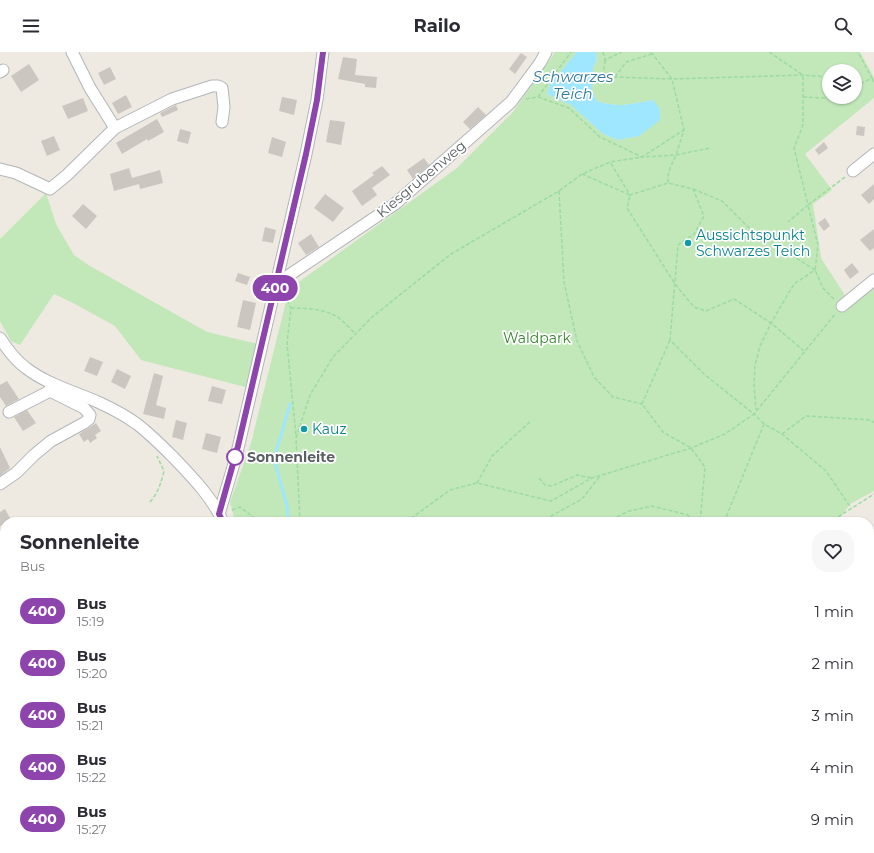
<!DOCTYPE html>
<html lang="en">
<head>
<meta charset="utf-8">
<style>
  body { margin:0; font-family:Montserrat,sans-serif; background:#f7f7f7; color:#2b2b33; height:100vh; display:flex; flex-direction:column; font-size:15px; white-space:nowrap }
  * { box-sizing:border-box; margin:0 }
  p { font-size:13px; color:#7c7c81 }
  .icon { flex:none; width:22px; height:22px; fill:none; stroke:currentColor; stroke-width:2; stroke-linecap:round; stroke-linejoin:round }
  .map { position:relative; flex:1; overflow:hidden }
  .drawer { position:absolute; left:0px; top:465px; width:874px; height:336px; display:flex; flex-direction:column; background:#fff; border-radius:16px 16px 0 0; box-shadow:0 1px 3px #0004 }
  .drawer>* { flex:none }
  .badge { padding:0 8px; border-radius:13px; font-size:14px; line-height:26px }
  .fabs { position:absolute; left:822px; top:12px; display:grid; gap:8px }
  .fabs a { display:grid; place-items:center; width:40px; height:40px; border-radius:50%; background:#fff; box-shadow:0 1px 3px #0004; font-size:20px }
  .map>.badge { position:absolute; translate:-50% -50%; box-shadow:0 0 0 2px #fff }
  .round { display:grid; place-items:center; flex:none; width:42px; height:42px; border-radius:16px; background:#f7f7f7 }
  .overview { display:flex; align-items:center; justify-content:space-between; height:68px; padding:0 20px }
  h1 { font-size:19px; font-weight:700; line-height:30px }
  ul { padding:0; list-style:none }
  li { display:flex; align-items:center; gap:12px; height:52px; padding:0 20px }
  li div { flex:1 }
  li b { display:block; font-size:15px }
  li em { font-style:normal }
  li .badge { min-width:44px; font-weight:700; text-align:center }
  header { display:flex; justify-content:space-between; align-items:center; height:52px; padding:0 20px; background:#fff; font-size:18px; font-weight:700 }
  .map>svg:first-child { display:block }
</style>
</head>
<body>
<header><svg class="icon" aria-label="menu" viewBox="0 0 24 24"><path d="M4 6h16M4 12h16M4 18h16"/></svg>Railo<svg class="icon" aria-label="search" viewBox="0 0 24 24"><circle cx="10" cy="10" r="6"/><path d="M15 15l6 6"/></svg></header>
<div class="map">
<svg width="874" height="801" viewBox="0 0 874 801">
  <rect width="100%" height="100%" fill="#eee9e1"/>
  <g fill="#c2e8ba" fill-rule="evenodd">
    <path d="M555,0H577L550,32L547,42L571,53L603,82L618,88L639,84L653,48C639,50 624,55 610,52C606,52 601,50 597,49L592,39L593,16L597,7L596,0H860L874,26V46L805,102L832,138L813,152L821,206L846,245L874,225V439L850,452L837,470H235L230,450L251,391L289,237L457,116L513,60ZM829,19H855V45H829Z"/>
    <path d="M46,141L56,172L74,203L90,214L207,280L258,292L249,336L141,308L115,274L73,251L54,242L20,293L11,289L0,269V187Z"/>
    <path d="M874,599V706L869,709V607Z"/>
    <path d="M299,796H377L374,801H302Z"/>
    <path d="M683,796H722L700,801H684Z"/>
  </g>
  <path fill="#9fe6ff" d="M577,0H596L597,7L593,16L592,39L597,49C601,50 606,52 610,52C624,55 639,50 653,48L660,57V68L639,84L618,88L603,82L571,53L547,42L550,32Z"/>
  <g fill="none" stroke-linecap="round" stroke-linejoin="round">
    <g stroke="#9fe6ff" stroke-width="3">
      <path d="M288,470L287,454L274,407L290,352"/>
      <path d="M343,796L346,801"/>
    </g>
  </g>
  <g fill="#cbc6c0">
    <path d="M521,1L527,5L515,22L509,17Z"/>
    <path d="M343,5L357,7L355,23L377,25L376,36L365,35V32L338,27Z"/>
    <path d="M29,12L39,28L21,40L11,24Z"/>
    <path d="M110,15L116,27L104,33L98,21Z"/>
    <path d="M126,43L132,55L118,62L112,51Z"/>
    <path d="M282,45L297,48L294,63L279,59Z"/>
    <path d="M83,46L88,59L68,67L62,54Z"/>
    <path d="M176,53L178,58L162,65L160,61Z"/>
    <path d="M478,55L486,63L470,77L463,70Z"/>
    <path d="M157,67L164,80L148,89L147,87L122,102L116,91Z"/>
    <path d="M330,68L345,70L341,93L326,90Z"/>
    <path d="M857,74L865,75L864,84L856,83Z"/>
    <path d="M180,77L191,80L188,92L177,89Z"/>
    <path d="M54,84L60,98L47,104L41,89Z"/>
    <path d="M272,85L286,90L282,105L268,101Z"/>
    <path d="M824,90L828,96L819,103L815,98Z"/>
    <path d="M424,106L429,113L413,127L407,118Z"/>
    <path d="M382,114L390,123L372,136L377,143L362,154L352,139L374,123L372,121Z"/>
    <path d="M129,116L132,126L160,118L163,131L140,137L139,132L114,139L110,122Z"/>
    <path d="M874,132V147L869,152L861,143Z"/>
    <path d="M325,142L344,156L333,170L314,156Z"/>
    <path d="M83,152L97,164L86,177L72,164Z"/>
    <path d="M825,166L830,174L824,179L818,171Z"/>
    <path d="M265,175L276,178L273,191L262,189Z"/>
    <path d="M874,177V196L870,199L860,188Z"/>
    <path d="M311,182L319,195L306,203L298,191Z"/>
    <path d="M852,211L859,220L850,227L844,218Z"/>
    <path d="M238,221L250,225L247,233L235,229Z"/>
    <path d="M243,248L256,251L250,278L237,275Z"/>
    <path d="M90,305L103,310L97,324L84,319Z"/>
    <path d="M117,317L131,324L125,337L111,330Z"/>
    <path d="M154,321L163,324L156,353L166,356L164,367L143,362Z"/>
    <path d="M7,329L19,347L6,354L0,345V333Z"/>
    <path d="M212,334L226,338L222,352L208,349Z"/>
    <path d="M27,358L36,371L23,379L14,365Z"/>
    <path d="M176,368L187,371L183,388L172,385Z"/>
    <path d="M96,371L101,379L95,383L97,386L90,391L88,387L84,390L79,382L87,377Z"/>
    <path d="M206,381L221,385L217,401L202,397Z"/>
    <path d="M0,395L10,416L0,424Z"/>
    <path d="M5,457L11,468L7,470H5V471L0,474V460Z"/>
  </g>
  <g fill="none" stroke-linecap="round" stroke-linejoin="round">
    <g stroke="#b2b6ba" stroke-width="13">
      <g id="minor">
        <path d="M72,0L90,36L115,76"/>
        <path d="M0,20L3,18"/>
        <path d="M0,117L16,121L50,137L67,123L115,76L172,47L212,34H218L222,36L224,55L222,70"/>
        <path d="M853,119L874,102"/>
        <path d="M276,232L395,152L511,50L540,11L546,0"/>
        <path d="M842,254L874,228"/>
        <path d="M0,286C7,297 15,308 26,316C48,333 76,340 100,351C113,357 126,364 137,372C150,382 162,394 173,405C192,425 212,445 223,470"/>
        <path d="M9,360L50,339"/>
        <path d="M0,432L16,421L34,403L51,389L84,371L89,367L90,363L84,356L50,339L51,331"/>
        <path d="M219,462L236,405L306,102L317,48L323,0"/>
        <path d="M0,785L5,782"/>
        <path d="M158,796L161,799L164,801"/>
        <path d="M283,796L287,801"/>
        <path d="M176,801C184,796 193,796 203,798L204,801"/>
      </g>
    </g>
    <g stroke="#9cdba2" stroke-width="1.5" stroke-dasharray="4 2" stroke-linecap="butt">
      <path d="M603,0L605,8L622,0"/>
      <path d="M651,0L672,27L684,78L676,103L670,116L668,124V131"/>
      <path d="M769,0L803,23V73L794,96L808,153L788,170"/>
      <path d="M605,8L603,27L615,25L672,27L803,23L829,25"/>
      <path d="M615,25L626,10L652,2"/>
      <path d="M872,26L874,31"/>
      <path d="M855,32L858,33L872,26L858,0"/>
      <path d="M538,45L571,0"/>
      <path d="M803,45L828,46L824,34L825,25"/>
      <path d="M526,47L538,45L569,56L600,85L642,105L676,103L710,96"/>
      <path d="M582,122L630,143L627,156L675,232L694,255L706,259L734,247L771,271L804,299"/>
      <path d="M693,137L722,149L748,175L815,218L794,232L771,271L760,294L755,313L754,333L756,358"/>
      <path d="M559,139L564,230L577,289L594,325L613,345L642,352"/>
      <path d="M284,243L291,256L287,291L296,384"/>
      <path d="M834,247L823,236L815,218L818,193L808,153L845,125"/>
      <path d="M291,256C305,256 322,257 334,263C341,266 350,277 356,282"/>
      <path d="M670,288L642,352L663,380L691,396L705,415L700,470"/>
      <path d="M764,372L754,362L836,261"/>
      <path d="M782,382L806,364L871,368L874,371"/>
      <path d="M539,426L545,433L552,434L577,423L592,426"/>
      <path d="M477,431L492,404L531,369"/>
      <path d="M150,450C158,441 161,431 164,419L157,404"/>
      <path d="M232,458L240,455L260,470"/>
      <path d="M300,470L296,386L310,343L333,305L371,266L451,202L559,139L582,122L610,110L642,105L684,78"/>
      <path d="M406,470L450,438L477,431L551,449L592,426L691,396L725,382L754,362L704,322L670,288L678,193L694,182L704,164L693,137L668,131L630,143L610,110"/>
      <path d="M540,470L582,447L600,424"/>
      <path d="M606,470L629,459L652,454L688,463L694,470"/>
      <path d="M724,470L764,372L782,382L826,419L851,456"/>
      <path d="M835,470L838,465L874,442"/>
      <path d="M350,796L353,801"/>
    </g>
    <use href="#minor" stroke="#fff" stroke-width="11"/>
  </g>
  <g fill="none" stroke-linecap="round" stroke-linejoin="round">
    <g stroke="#fff" stroke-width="9">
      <path id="line" d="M223,470L219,462L238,394L306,102L317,48L323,0"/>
    </g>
    <use href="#line" stroke="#8e44ad" stroke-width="6"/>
  </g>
  <g fill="#0f9aa8" stroke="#fff" stroke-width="1.5">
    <circle cx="688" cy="191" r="4"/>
    <circle cx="304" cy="377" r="4"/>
  </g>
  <circle fill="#fff" stroke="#8e44ad" stroke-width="2" cx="235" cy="405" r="8"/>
  <g text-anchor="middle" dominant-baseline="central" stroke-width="3.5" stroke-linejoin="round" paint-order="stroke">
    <g font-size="14" fill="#595f63" stroke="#fff">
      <text transform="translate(421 127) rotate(-40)">Kiesgrubenweg</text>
    </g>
    <g font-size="14" fill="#0d838f" stroke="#fff" text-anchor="start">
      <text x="696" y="183">Aussichtspunkt<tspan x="696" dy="16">Schwarzes Teich</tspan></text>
      <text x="312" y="377">Kauz</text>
    </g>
    <g font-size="14" fill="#39862e" stroke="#fff">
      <text x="537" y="286">Waldpark</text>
    </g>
    <g font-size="14" font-weight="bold" fill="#595f63" stroke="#fff" text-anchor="start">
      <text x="247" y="405">Sonnenleite</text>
    </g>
    <g font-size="15" font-style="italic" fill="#2e789d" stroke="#fff">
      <text x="573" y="24">Schwarzes<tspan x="573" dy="17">Teich</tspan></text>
    </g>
  </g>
</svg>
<div class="fabs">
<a><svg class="icon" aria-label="layers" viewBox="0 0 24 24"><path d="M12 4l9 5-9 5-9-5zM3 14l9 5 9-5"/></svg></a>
</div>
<b class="badge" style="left:275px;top:236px;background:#8e44ad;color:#fff">400</b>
<section class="drawer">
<div class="overview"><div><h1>Sonnenleite</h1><p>Bus</p></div><a class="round"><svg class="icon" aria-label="heart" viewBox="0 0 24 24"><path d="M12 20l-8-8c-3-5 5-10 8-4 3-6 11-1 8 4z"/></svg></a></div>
<ul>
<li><span class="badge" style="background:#8e44ad;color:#fff">400</span><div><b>Bus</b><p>15:19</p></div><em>1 min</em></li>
<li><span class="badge" style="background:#8e44ad;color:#fff">400</span><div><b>Bus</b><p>15:20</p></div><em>2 min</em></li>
<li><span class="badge" style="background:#8e44ad;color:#fff">400</span><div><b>Bus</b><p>15:21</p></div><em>3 min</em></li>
<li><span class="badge" style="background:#8e44ad;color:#fff">400</span><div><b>Bus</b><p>15:22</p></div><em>4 min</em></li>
<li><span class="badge" style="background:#8e44ad;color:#fff">400</span><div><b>Bus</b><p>15:27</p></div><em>9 min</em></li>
</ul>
</section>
</div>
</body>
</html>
